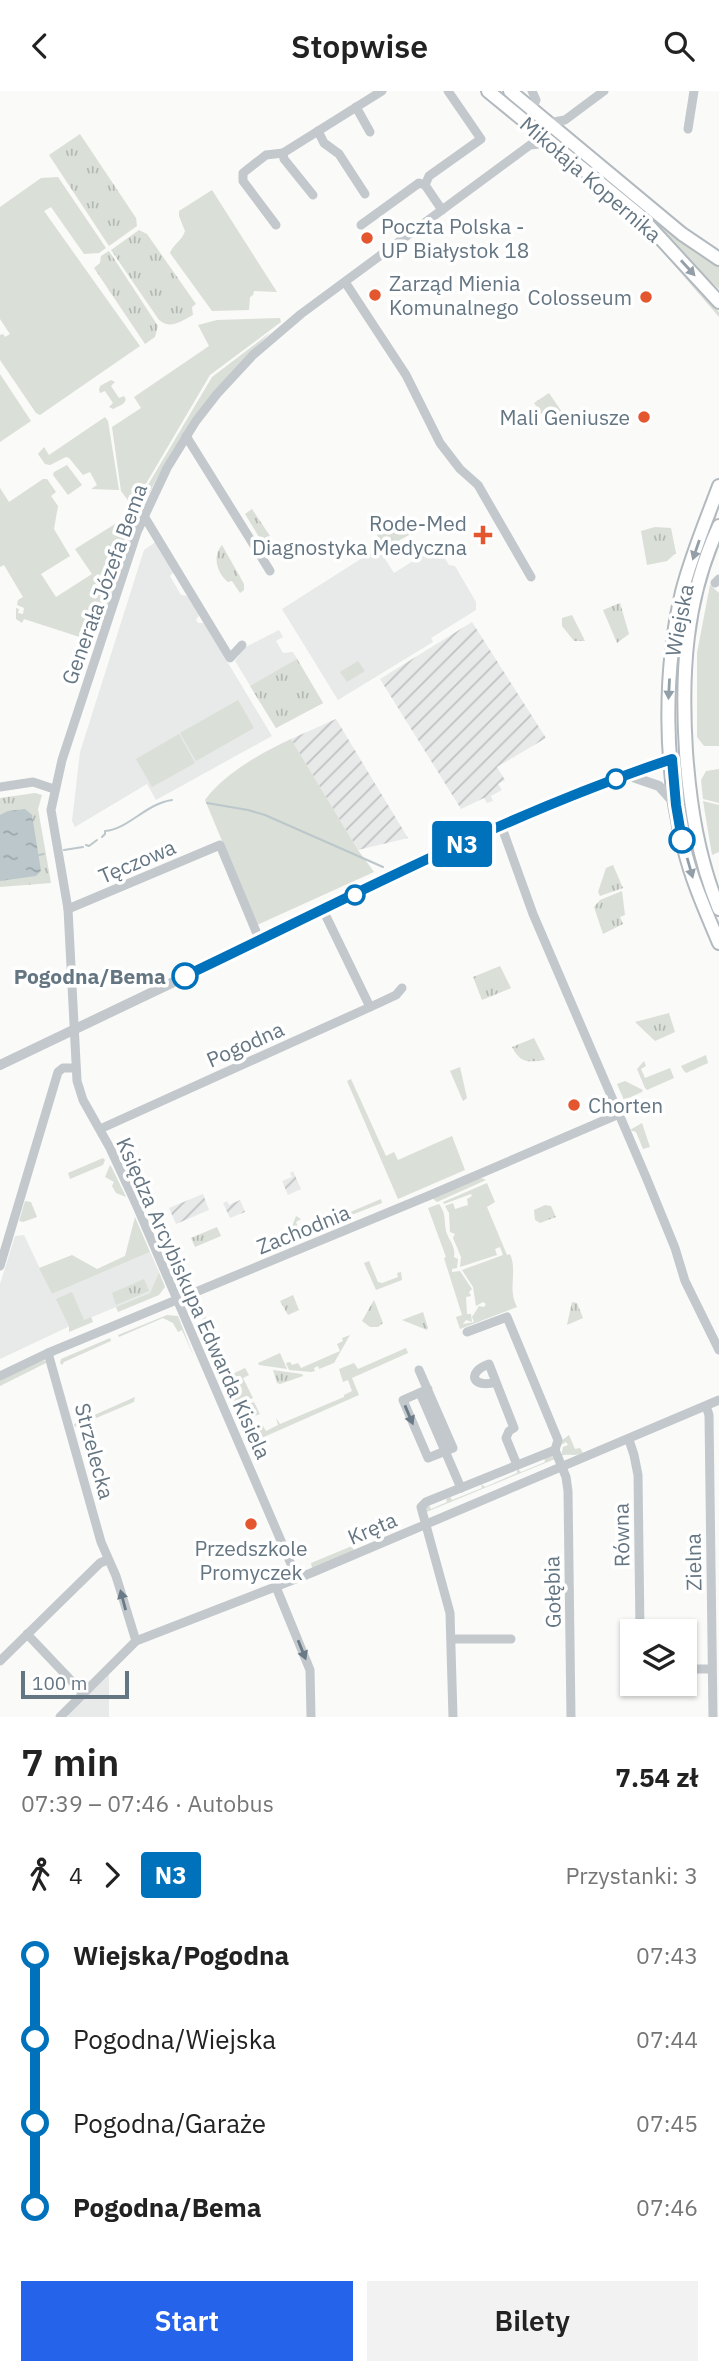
<!DOCTYPE html>
<html lang="pl">
<head>
<meta charset="utf-8">
<style>
  body { margin:0; font-family:"IBM Plex Sans",sans-serif; background:#f2f2f2; color:#222; height:100vh; display:flex; flex-direction:column; font-size:26px; white-space:nowrap }
  * { box-sizing:border-box; margin:0 }
  p { font-size:23px; color:#767676 }
  .icon { flex:none; width:38px; height:38px; fill:none; stroke:currentColor; stroke-width:2; stroke-linecap:round; stroke-linejoin:round }
  .map { position:relative; height:1626px; overflow:hidden }
  .panel { display:flex; flex-direction:column; background:#fff; flex:1 }
  .panel>* { flex:none }
  .badge { padding:0 14px; border-radius:5px; font-size:24px; line-height:46px }
  .tools { position:absolute; left:620px; top:1528px; display:grid; gap:14px }
  .tools a { display:grid; place-items:center; width:77px; height:77px; border-radius:0px; background:#fff; box-shadow:0 2px 5px #0004; font-size:35px }
  .scale { position:absolute; left:21px; bottom:18px; width:108px; box-sizing:border-box; padding-left:7px; border:4px solid #657683; border-top:0; font-size:19px; line-height:24px; white-space:nowrap; color:#657683; -webkit-text-stroke:5px #fff; paint-order:stroke }
  .map>.badge { position:absolute; translate:-50% -50%; box-shadow:0 0 0 4px #fff }
  .legs { display:flex; align-items:center; gap:10px; height:77px; padding:0 21px; font-size:23px }
  .legs p { margin-inline-start:auto }
  .head { display:flex; align-items:center; justify-content:space-between; height:119px; padding:0 21px }
  h1 { font-size:38px; font-weight:600; line-height:52px }
  .primary-button { display:flex; gap:14px; margin-top:auto; padding:14px 21px }
  .primary-button a { flex:1; height:80px; border-radius:0px; background:#2563eb; color:#fff; font-size:28px; font-weight:600; line-height:80px; text-align:center }
  .primary-button a+a { background:#f2f2f2; color:#222 }
  ul { padding:0 21px; list-style:none }
  li { display:flex; align-items:center; gap:24px; height:84px; font-size:26px }
  li i { display:grid; place-items:center; width:10px; height:100%; margin:0 9px; background:currentColor }
  li i::after { content:''; width:18px; height:18px; margin:-9px; border:5px solid; border-radius:50%; background:#fff }
  li p { margin-inline-start:auto }
  li:first-child i { background:linear-gradient(#0000 50%,currentColor 0) }
  li:last-child i { background:linear-gradient(currentColor 50%,#0000 0) }
  header { display:flex; justify-content:space-between; align-items:center; height:91px; padding:0 21px; background:#fff; font-size:32px; font-weight:600 }
  .map>svg:first-child { display:block }
</style>
</head>
<body>
<header><svg class="icon" aria-label="back" viewBox="0 0 24 24"><path d="M15 5l-7 7 7 7"/></svg>Stopwise<svg class="icon" aria-label="search" viewBox="0 0 24 24"><circle cx="10" cy="10" r="6"/><path d="M15 15l6 6"/></svg></header>
<div class="map">
<svg width="719" height="1626" viewBox="0 0 719 1626">
  <defs>
    <pattern id="industrial-furrows" width="10" height="10" patternUnits="userSpaceOnUse" patternTransform="scale(1.75)"><rect width="10" height="10" fill="#e8e9e9"/><path d="M-1 1l2-2M0 10L10 0M9 11l2-2" fill="none" stroke="#c0c1c2"/></pattern>
    <pattern id="park-tufts" width="24" height="20" patternUnits="userSpaceOnUse" patternTransform="scale(1.75)"><rect width="24" height="20" fill="#dadfd7"/><path d="M3 7l-1-3M5 7V3M7 7l1-3M15 17l-1-3M17 17v-4M19 17l1-3" fill="none" stroke="#b4b9b4"/></pattern>
    <pattern id="water-ripples" width="26" height="14" patternUnits="userSpaceOnUse" patternTransform="scale(1.75)"><rect width="26" height="14" fill="#bbc7cb"/><path d="M2 4q2-2 4 0t4 0M15 11q2-2 4 0t4 0" fill="none" stroke="#9ca6aa"/></pattern>
  </defs>
  <rect width="100%" height="100%" fill="#fafaf8"/>
  <g fill="#e8e9e9">
    <path d="M157,450L174,481L170,485L181,504L188,505L199,524L196,529L198,532H204L272,645L156,709L147,693L75,736L72,730L80,661L144,459Z"/>
    <path d="M437,455L449,474L455,475L476,511V519L431,547L433,551L338,609L282,518L378,457L394,482Z"/>
    <path d="M279,539L283,546L276,550L283,562L293,561L323,612L276,637L235,570L244,557Z"/>
    <path d="M24,1144L52,1203L150,1161L159,1181L150,1202L68,1236L0,1268V1193L15,1145Z"/>
    <path d="M109,1583V1626H68V1623Z"/>
  </g>
  <g fill="url(#industrial-furrows)">
    <path d="M472,531L546,647L497,676L505,689L498,693L502,699L491,705L493,710L487,712L484,707L461,718L380,588Z"/>
    <path d="M336,628L408,747L358,759L291,648Z"/>
    <path d="M293,1080L301,1098L288,1104L282,1090L292,1086L290,1082Z"/>
    <path d="M203,1103L209,1119L176,1133L169,1117Z"/>
    <path d="M240,1109L245,1121L230,1127L223,1112L227,1110L229,1114Z"/>
  </g>
  <g fill="#dadfd7">
    <path d="M564,57L569,59L571,57L719,173V198Z"/>
    <path d="M58,86L106,157L99,162L84,163L51,116L44,120L140,255L40,324L36,322L0,269V244L3,243L5,246L10,243L0,228V116L41,87Z"/>
    <path d="M212,99L277,201L254,200L253,204L250,206L249,219L212,220L170,162C173,153 182,150 185,140L179,125V120Z"/>
    <path d="M652,143L719,221V226L649,145Z"/>
    <path d="M280,227L281,231L210,284L137,408L130,412L121,400L112,336L141,317L134,306L209,255L198,234L217,229Z"/>
    <path d="M271,241C212,298 163,361 134,439C120,474 113,512 96,545L139,409L212,286Z"/>
    <path d="M0,283L31,330L0,351Z"/>
    <path d="M111,289L115,291L111,295L119,307L124,305L126,309L123,313L113,318L109,316L113,312L105,300L100,302L99,299L100,295Z"/>
    <path d="M105,326L108,330L119,399L91,398L97,394L90,381L83,384L69,367L66,366L50,374L45,373L38,363L44,356L49,364Z"/>
    <path d="M67,374L82,394L68,404L53,384L54,381Z"/>
    <path d="M43,388H47L56,401L51,405L58,415L54,438L70,465L41,483L56,506L92,483L75,458L128,425L129,421L126,416L137,410L92,550L24,528L22,532L16,528V517L19,518L18,522L23,523L24,517L17,514L18,509L23,506L4,474L0,476V397L9,411Z"/>
    <path d="M719,406C719,436 699,465 691,493C677,544 678,597 680,649L675,563L685,508Z"/>
    <path d="M401,430L409,444L385,457L377,444Z"/>
    <path d="M710,494L719,502V655H704L697,646V562Z"/>
    <path d="M238,609L254,637L196,670L180,642Z"/>
    <path d="M179,643L195,672L152,696L136,668Z"/>
    <path d="M291,648L358,759L374,781L257,834L205,709C225,682 261,662 291,648Z"/>
    <path d="M719,678V712L703,708L701,689L706,680Z"/>
    <path d="M703,710L719,714V761L712,764Z"/>
    <path d="M706,964L708,972L686,982L684,980L681,975Z"/>
    <path d="M644,970L646,975L641,978L645,987L670,977L674,987L647,999L645,997L637,978Z"/>
    <path d="M351,988L386,1065L394,1061L398,1069L452,1045L465,1079L398,1108L347,990Z"/>
    <path d="M625,990L643,999L642,1001L624,1009L617,993Z"/>
    <path d="M642,1032L650,1056L643,1058L636,1041L630,1039Z"/>
    <path d="M103,1067L105,1069L103,1074L70,1088L68,1082Z"/>
    <path d="M110,1074L112,1077L126,1106L116,1102L112,1095L114,1091L105,1086Z"/>
    <path d="M481,1087L486,1089L437,1111L432,1107Z"/>
    <path d="M487,1092L495,1111L487,1116L507,1164L510,1163C518,1181 507,1198 517,1216L460,1238L456,1226L462,1224L444,1167L446,1166L428,1117L439,1113C446,1122 444,1129 446,1140C449,1150 456,1155 454,1166L458,1168L457,1177L452,1178V1181L460,1180L472,1198L469,1201L471,1205L466,1206L467,1223H471L472,1231L466,1229L463,1233L474,1231L472,1226L479,1215L484,1216L486,1213L483,1211L476,1215L473,1196L462,1179L503,1164L500,1156L495,1158L497,1164L460,1176L461,1166L453,1147L455,1143L450,1141L449,1122L445,1115L453,1112L455,1118L468,1114L467,1108L472,1105L471,1103L444,1113L443,1111Z"/>
    <path d="M381,1108L382,1112L321,1136L322,1133Z"/>
    <path d="M25,1110L31,1111L37,1126L23,1131L19,1130Z"/>
    <path d="M296,1125L301,1128L296,1131L300,1142L305,1140L306,1143L275,1154V1152L294,1145L291,1138Z"/>
    <path d="M135,1126L150,1161L52,1203L39,1177L72,1164L97,1178L125,1165Z"/>
    <path d="M369,1170L378,1191L382,1192L398,1186L397,1182L401,1181L402,1189L376,1199L364,1172Z"/>
    <path d="M159,1181L165,1196L159,1204L118,1221L116,1216L150,1202Z"/>
    <path d="M72,1201L84,1229L91,1226L93,1231L69,1241V1235L56,1208Z"/>
    <path d="M167,1224L178,1225L194,1266L182,1239L178,1241L173,1232L163,1227L119,1246L118,1244Z"/>
    <path d="M205,1226C215,1233 216,1238 216,1249L208,1250L200,1231Z"/>
    <path d="M350,1244L334,1272L319,1278L318,1275L314,1277L315,1280L311,1281L289,1279L286,1272L290,1271L292,1274L298,1272L301,1277L340,1260L337,1253L343,1250L342,1247Z"/>
    <path d="M110,1247L111,1250L64,1271L62,1274L60,1272L61,1268Z"/>
    <path d="M406,1257L408,1262L352,1287L359,1304L257,1349L252,1337L262,1333L266,1340L278,1334L276,1327L280,1333L344,1306V1304L352,1300L348,1289L343,1291L339,1278L354,1272L358,1278Z"/>
    <path d="M280,1262L287,1278L259,1274L258,1272Z"/>
    <path d="M43,1269L48,1271L0,1295V1289Z"/>
    <path d="M245,1277L249,1284L243,1287L253,1307L236,1314L224,1287Z"/>
    <path d="M135,1306L134,1311L75,1336L74,1333Z"/>
    <path d="M254,1311L260,1323L242,1330L237,1318Z"/>
    <path d="M569,1344L575,1358L580,1357L583,1362C575,1366 568,1362 561,1365L563,1356L568,1354L566,1351L561,1354V1350Z"/>
    <path d="M552,1365L555,1368L424,1422L425,1417L429,1414L431,1418L447,1411L446,1408L450,1406L452,1409L482,1397L481,1393L485,1396L517,1382V1377L521,1381L545,1371L544,1367Z"/>
    <path d="M352,1455L354,1460L312,1477L311,1472Z"/>
  </g>
  <g fill="url(#park-tufts)">
    <path d="M80,43L136,127L137,135L109,155L49,64Z"/>
    <path d="M139,139L147,143L196,213L192,216L193,224C181,230 171,239 159,229L111,159Z"/>
    <path d="M109,160L158,235L155,246L145,253L94,177L100,172L101,165Z"/>
    <path d="M549,302L562,321L547,331L534,312Z"/>
    <path d="M252,418L270,445L262,451L245,423Z"/>
    <path d="M655,436L671,437L676,462L667,470L647,474L641,440Z"/>
    <path d="M222,454L244,493V499L240,502L232,490L228,491C217,482 212,465 222,454Z"/>
    <path d="M620,512L629,543L617,552L603,519Z"/>
    <path d="M572,524L585,550H574L562,535V527Z"/>
    <path d="M297,568L323,612L276,637L250,595Z"/>
    <path d="M358,570L365,580L347,591L340,581Z"/>
    <path d="M35,702L42,704L38,718L51,792L0,796V707Z"/>
    <path d="M613,774L623,797L600,805L598,801L606,777Z"/>
    <path d="M622,800L625,824L620,826L623,833L603,843L594,816L600,809Z"/>
    <path d="M500,875L511,897L482,909L473,886Z"/>
    <path d="M669,922L675,941L655,950L635,931Z"/>
    <path d="M534,947L545,969C528,971 521,973 512,956Z"/>
    <path d="M460,976L467,1007L463,1010L450,980Z"/>
    <path d="M545,1114L551,1115L556,1126L540,1132L535,1129L534,1119Z"/>
    <path d="M217,1136L221,1145L195,1156L191,1147Z"/>
    <path d="M144,1188L149,1200L116,1214L112,1202Z"/>
    <path d="M293,1204L299,1219L288,1224L280,1210Z"/>
    <path d="M374,1209L383,1232L378,1236H370L362,1230Z"/>
    <path d="M572,1211L577,1212L583,1227L567,1234Z"/>
    <path d="M423,1221L428,1237L427,1239L402,1229Z"/>
    <path d="M273,1279L302,1283L303,1285L280,1293L277,1292Z"/>
  </g>
  <path fill="url(#water-ripples)" d="M25,718L32,724L41,780L36,785L0,790V724L8,720Z"/>
  <g fill="none" stroke-linecap="round" stroke-linejoin="round">
    <g stroke="#bbc7cb" stroke-width="2">
      <path d="M207,712L248,719L265,724L383,776"/>
      <path d="M102,746L105,743V740C129,738 145,713 172,709"/>
      <path d="M86,754L89,755L97,749"/>
      <path d="M64,759L83,756"/>
      <path d="M39,764L44,763"/>
    </g>
    <g stroke="#b3babf" stroke-width="16">
      <g id="secondary">
        <path d="M488,0L639,124L719,211"/>
        <path d="M510,0L682,143L719,168"/>
        <path d="M719,395C706,430 691,465 682,501C663,581 664,677 684,757C692,790 706,821 719,852"/>
        <path d="M719,435C685,508 681,582 686,661C690,715 698,767 719,818"/>
      </g>
    </g>
    <g stroke="#c3c8cc" stroke-width="9">
      <path d="M356,16L370,41"/>
      <path d="M532,18L536,9L532,0"/>
      <path d="M548,32L565,29L604,0"/>
      <path d="M688,38L694,0"/>
      <path d="M318,40L324,52L339,63L365,103"/>
      <path d="M283,62L284,68L313,104"/>
      <path d="M425,94L429,85L481,48L448,0"/>
      <path d="M276,134L243,90V82L266,64L283,62L382,0"/>
      <path d="M361,134L419,92L425,94L442,119"/>
      <path d="M345,191L406,284L440,352L460,378L478,394L531,486"/>
      <path d="M186,345L270,480"/>
      <path d="M144,425L230,567L242,554"/>
      <path d="M715,492L719,488"/>
      <path d="M0,696L33,691L54,698"/>
      <path d="M501,734L533,823L646,1086L675,1157L685,1190L719,1259"/>
      <path d="M68,818L220,754L260,850"/>
      <path d="M323,819L370,916"/>
      <path d="M100,1038L379,912L396,904L402,897"/>
      <path d="M0,1175L58,981L63,977H76"/>
      <path d="M467,1241L507,1226L558,1349L555,1359L566,1386L568,1400L571,1626"/>
      <path d="M48,1262L101,1451L116,1485L136,1550"/>
      <path d="M419,1279L453,1357L428,1367L403,1309L428,1298"/>
      <path d="M0,1285L48,1262L428,1105L619,1023"/>
      <path d="M496,1291C472,1298 466,1281 489,1273L514,1337L509,1340L506,1347L517,1374"/>
      <path d="M420,1302L461,1397"/>
      <path d="M706,1315L709,1324L713,1626"/>
      <path d="M629,1349L634,1364L638,1384L640,1540"/>
      <path d="M297,1487L136,1113L110,1057L83,1009L77,990L68,818L51,719L62,669L137,441L167,377L196,330L217,303L253,264L301,223L530,54L549,52"/>
      <path d="M276,1496L310,1579L311,1626"/>
      <path d="M27,1543L83,1602"/>
      <path d="M452,1548H511"/>
      <path d="M0,1570L100,1472L107,1469"/>
      <path d="M684,1578H711"/>
      <path d="M60,1626L136,1550L311,1482L719,1309"/>
      <path d="M453,1626L450,1522L421,1416L426,1411L555,1359"/>
    </g>
    <g stroke="#c3c8cc" stroke-width="10">
      <path d="M627,684L659,695L676,714"/>
      <path d="M0,974L521,725L586,698L672,669"/>
    </g>
    <use href="#secondary" stroke="#fff" stroke-width="12"/>
  </g>
  <defs><path id="oneway-solid" d="M-6-.8H1V-3.2L6.5 0L1 3.2V.8H-6Z" transform="scale(1.75)"/></defs>
  <g fill="#939fa8">
    <use href="#oneway-solid" transform="translate(688 177) rotate(48)"/>
    <use href="#oneway-solid" transform="translate(696 459) rotate(109)"/>
    <use href="#oneway-solid" transform="translate(669 598) rotate(93)"/>
    <use href="#oneway-solid" transform="translate(690 777) rotate(74)"/>
  </g>
  <g fill="#6a7a87">
    <use href="#oneway-solid" transform="translate(409 1324) rotate(67)"/>
    <use href="#oneway-solid" transform="translate(123 1509) rotate(-105)"/>
    <use href="#oneway-solid" transform="translate(302 1559) rotate(68)"/>
  </g>
  <g fill="none" stroke-linecap="round" stroke-linejoin="round">
    <g stroke="#fff" stroke-width="16">
      <path id="line-1" d="M185,885C345,809 503,724 672,668L676,714L682,749"/>
    </g>
    <use href="#line-1" stroke="#0072bc" stroke-width="10"/>
  </g>
  <g fill="#e4572e" stroke="#fff" stroke-width="2.5">
    <circle cx="367" cy="147" r="7"/>
    <circle cx="375" cy="204" r="7"/>
    <circle cx="646" cy="206" r="7"/>
    <circle cx="644" cy="326" r="7"/>
    <path d="M479.5 433.5h7v7h7v7h-7v7h-7v-7h-7v-7h7z"/>
    <circle cx="574" cy="1014" r="7"/>
    <circle cx="251" cy="1433" r="7"/>
  </g>
  <g fill="#fff" stroke="#0072bc" stroke-width="3.5">
    <circle cx="616" cy="688" r="9"/>
    <circle cx="682" cy="749" r="12"/>
    <circle cx="355" cy="804" r="9"/>
    <circle cx="185" cy="885" r="12"/>
  </g>
  <g text-anchor="middle" dominant-baseline="central" stroke-width="7" stroke-linejoin="round" paint-order="stroke">
    <g font-size="21" fill="#657683" stroke="#fff">
      <text transform="translate(591 88) rotate(41)">Mikołaja Kopernika</text>
      <text transform="translate(104 493) rotate(-70)">Generała Józefa Bema</text>
      <text transform="translate(679 529) rotate(-79)">Wiejska</text>
      <text transform="translate(137 770) rotate(-23)">Tęczowa</text>
      <text transform="translate(245 953) rotate(-24)">Pogodna</text>
      <text transform="translate(303 1138) rotate(-22)">Zachodnia</text>
      <text transform="translate(194 1207) rotate(66)">Księdza Arcybiskupa Edwarda Kisiela</text>
      <text transform="translate(95 1360) rotate(75)">Strzelecka</text>
      <text transform="translate(372 1437) rotate(-23)">Kręta</text>
      <text transform="translate(621 1444) rotate(-91)">Równa</text>
      <text transform="translate(693 1471) rotate(-91)">Zielna</text>
      <text transform="translate(552 1501) rotate(-91)">Gołębia</text>
    </g>
    <g font-size="21" fill="#657683" stroke="#fff" text-anchor="start">
      <text x="381" y="135">Poczta Polska -<tspan x="381" dy="24">UP Białystok 18</tspan></text>
      <text x="389" y="192">Zarząd Mienia<tspan x="389" dy="24">Komunalnego</tspan></text>
      <text x="632" y="206" text-anchor="end">Colosseum</text>
      <text x="630" y="326" text-anchor="end">Mali Geniusze</text>
      <text x="467" y="432" text-anchor="end">Rode-Med<tspan x="467" dy="24">Diagnostyka Medyczna</tspan></text>
      <text x="588" y="1014">Chorten</text>
      <text x="251" y="1457" text-anchor="middle">Przedszkole<tspan x="251" dy="24">Promyczek</tspan></text>
    </g>
    <g font-size="21" font-weight="bold" fill="#657683" stroke="#fff" text-anchor="end">
      <text x="166" y="885">Pogodna/Bema</text>
    </g>
  </g>
</svg>
<div class="tools">
<a><svg class="icon" aria-label="layers" viewBox="0 0 24 24"><path d="M12 4l9 5-9 5-9-5zM3 14l9 5 9-5"/></svg></a>
</div>
<div class="scale">100 m</div>
<b class="badge" style="left:462px;top:753px;background:#0072bc;color:#fff">N3</b>
</div>
<section class="panel">
<div class="head"><div><h1>7 min</h1><p>07:39 – 07:46 · Autobus</p></div><b>7.54 zł</b></div>
<div class="legs"><svg class="icon" aria-label="walk" viewBox="0 0 24 24"><circle cx="13" cy="4" r="2"/><path d="M13 8l-2 6 4 7M11 14l-3 7M7 12l3-4h3l4 4"/></svg>4<svg class="icon" aria-label="forward" viewBox="0 0 24 24"><path d="M9 5l7 7-7 7"/></svg><b class="badge" style="background:#0072bc;color:#fff">N3</b><p>Przystanki: 3</p></div>
<ul>
<li><i style="color:#0072bc"></i><b>Wiejska/Pogodna</b><p>07:43</p></li>
<li><i style="color:#0072bc"></i><span>Pogodna/Wiejska</span><p>07:44</p></li>
<li><i style="color:#0072bc"></i><span>Pogodna/Garaże</span><p>07:45</p></li>
<li><i style="color:#0072bc"></i><b>Pogodna/Bema</b><p>07:46</p></li>
</ul>
<div class="primary-button"><a>Start</a><a>Bilety</a></div>
</section>
</body>
</html>
